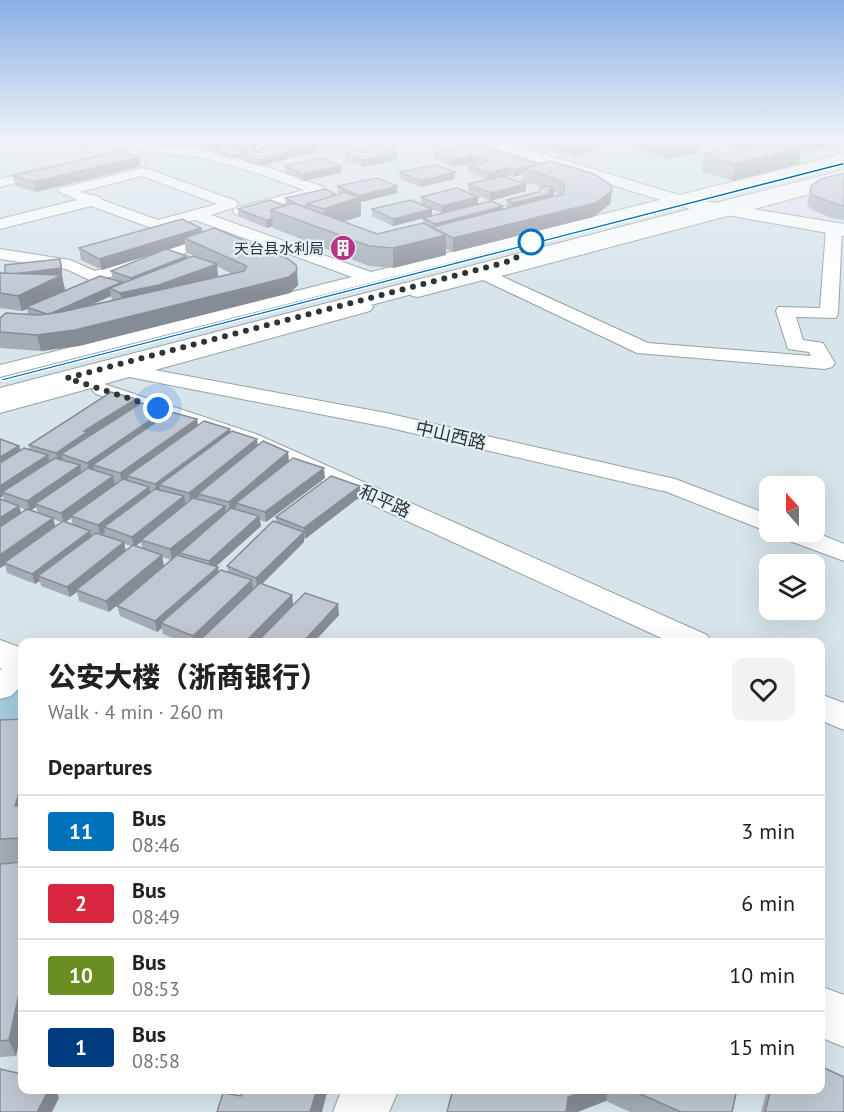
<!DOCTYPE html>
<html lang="en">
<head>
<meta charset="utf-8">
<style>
  body { margin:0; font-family:"PT Sans","Noto Sans SC",sans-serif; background:#f2f2f2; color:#222; height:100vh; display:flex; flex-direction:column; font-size:22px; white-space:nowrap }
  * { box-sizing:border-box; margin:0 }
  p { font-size:20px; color:#767676 }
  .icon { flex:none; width:33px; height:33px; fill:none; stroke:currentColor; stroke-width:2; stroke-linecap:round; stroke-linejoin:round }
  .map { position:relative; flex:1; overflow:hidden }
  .panel { position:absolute; left:18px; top:638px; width:807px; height:456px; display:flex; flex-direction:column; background:#fff; border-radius:12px; box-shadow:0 6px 24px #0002 }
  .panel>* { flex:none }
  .badge { padding:0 12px; border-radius:4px; font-size:21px; line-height:39px }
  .needle { width:39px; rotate:339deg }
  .fabs { position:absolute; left:759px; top:476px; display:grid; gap:12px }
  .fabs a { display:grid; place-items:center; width:66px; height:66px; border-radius:12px; background:#fff; box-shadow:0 6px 24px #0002; font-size:30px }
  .you { position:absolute; width:30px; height:30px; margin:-15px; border:4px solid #fff; border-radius:50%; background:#1a73e8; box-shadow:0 0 0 9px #1a73e833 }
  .map>.badge { position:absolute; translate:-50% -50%; box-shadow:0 0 0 3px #fff }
  h2 { padding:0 30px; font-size:22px; line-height:54px }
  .round { display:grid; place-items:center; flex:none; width:63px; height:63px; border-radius:12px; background:#f2f2f2 }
  .summary { display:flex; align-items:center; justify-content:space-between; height:102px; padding:0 30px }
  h1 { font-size:28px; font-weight:800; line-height:45px }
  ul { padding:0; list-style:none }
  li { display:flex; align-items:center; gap:18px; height:72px; padding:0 30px; border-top:2px solid #e0e0e0 }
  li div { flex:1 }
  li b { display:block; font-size:22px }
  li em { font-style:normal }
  li .badge { min-width:66px; font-weight:700; text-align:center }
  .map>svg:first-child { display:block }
</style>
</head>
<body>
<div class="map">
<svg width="844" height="1112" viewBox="0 0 844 1112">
  <rect width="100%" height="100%" fill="#d7e4ea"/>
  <path fill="#a2cdde" d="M22,668V725L0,730V688Z"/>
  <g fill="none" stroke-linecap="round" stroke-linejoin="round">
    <g stroke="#94a1a7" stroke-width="2">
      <g id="minor">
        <path d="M29,139L135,140L163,146L201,149L267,167L324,187L326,190L324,193L240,215L235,214L233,211L235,208L304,190L257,173L200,157L163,154L135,148L83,145L37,147L33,146Z"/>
        <path d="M731,139H750L792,151L793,154L787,158L733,142Z"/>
        <path d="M844,154V162L0,377V365L352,277L195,220L157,230L91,206L0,229V219L77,200L58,191L60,188L143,168L148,169L236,201L238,204L236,207L211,215L371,272ZM142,176L217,204L158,220L102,200L100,197L80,192Z"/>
        <path d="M49,166L54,167L56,170L54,173L0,187V179Z"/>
        <path d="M844,177V185L501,276L648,343L811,356L809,352L788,349L776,311L778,307L820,308L826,229L834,224L840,226L842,229L838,314L836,318L796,317L803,340L823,343L835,363L832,367L825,369L637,353L483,280L418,297L412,296L409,292L412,288Z"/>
        <path d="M220,232L228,237L226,240L94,282L66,269L0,259V249L70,260L95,271Z"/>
        <path d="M364,302L370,303L373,307L370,311L155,370L386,413L675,479L770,515V531H773L761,529L667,492L386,427L129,377L104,384L256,434L707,635L711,642H670L240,444L96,394L92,390L95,387L0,413V399Z"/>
        <path d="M775,531H812L844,544V561L779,537Z"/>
        <path d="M22,657V685L11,696L0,699V670L11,660Z"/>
        <path d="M820,694L844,703V730L820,720Z"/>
      </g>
    </g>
    <g stroke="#94a1a7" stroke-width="2">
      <g id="major">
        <path d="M469,139H493L689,198L715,203L844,170V180L741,207L844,224V236L716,213L0,404V388L690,209L472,142Z"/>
        <path d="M0,640L22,648V676L0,668Z"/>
        <path d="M820,986L844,995V1047L820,1037Z"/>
        <path d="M342,1089H399L389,1112H333Z"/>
      </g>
    </g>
    <use href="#minor" fill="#fff" fill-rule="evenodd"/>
    <use href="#major" fill="#fff" fill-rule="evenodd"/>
  </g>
  <g fill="#a4acb5" fill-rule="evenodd">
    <path d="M146,139H200L193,148L171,147L170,142L166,147L147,144Z"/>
    <path d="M232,139L226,148H230V143L233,139H327L324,146H317V151L260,166L243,161V156L233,159L213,154L212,150L222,148L203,147L202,141ZM261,139V145H278L280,141L281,145L248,153L242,150H254Z"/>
    <path d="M328,139H353L351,146H328Z"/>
    <path d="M523,139H622L593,145L592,151L571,157L523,143Z"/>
    <path d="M634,139H723L700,144L699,152L666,159L633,147Z"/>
    <path d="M739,139H844V143L813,150H801L799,164L732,181L702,171L704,154H727L737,151L738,146L752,143Z"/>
    <path d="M475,143L612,191L610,204L593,217L453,252L446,249V255L393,268L369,266L273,228V226L267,228L238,216V209L286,205L285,198L337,195L339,194L338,193V186L397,193L361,202V216L343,222L377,234L423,223V218L506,208L507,200L538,192L541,187L522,181L523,174L514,177L509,175L504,176L526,184V191L490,201L468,191V184L488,180L468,172V165L478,163L475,162L454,167L435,159V153ZM554,192L562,195L553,197Z"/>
    <path d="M345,153H397V160L362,167L345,160Z"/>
    <path d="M141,166L36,192L16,186L13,176Z"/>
    <path d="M285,166L341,173L303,181L286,173Z"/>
    <path d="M400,172L455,179L420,187L400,179Z"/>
    <path d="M844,173V220L832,218L812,210L807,205L811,186Z"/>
    <path d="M421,197L478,204L442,213L432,209V216L393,226L372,216V209L421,204Z"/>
    <path d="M201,228L202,232L298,285L290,293L79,346L41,351L0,348V318L28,314L27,309L22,311L0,308V271L1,273H5L60,259L62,267V276L65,290L113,279L111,271L153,254L102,270L81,260L79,248ZM185,244L186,252L198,258H187V256L168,250ZM217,266L232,274L212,278L218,276ZM111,296L112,300L92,305L98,302Z"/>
    <path d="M136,399L137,405L166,415L197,419L198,425L230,429V432L258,445L288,452L289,461L325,478L266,522L260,520L261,526L216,566L218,567L219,572H228L227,566L276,523V517L360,486L361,496L305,539L304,538V542L262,584L292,595L293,605L339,615L314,642H202V640L200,642H183L163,634L162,628L157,632L120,616L117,606L171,560L162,557L109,612L79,601L77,592L70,597L41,586L40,581L35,584L7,573L5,565L0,568V499L4,501L3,496L0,498V439L20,450H30L29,445ZM19,507L26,510L21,513ZM36,507L38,513L31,510ZM71,518L73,525L65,522ZM53,519L61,522L55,527ZM141,542L143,549L136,546ZM124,544L132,546L126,551Z"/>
    <path d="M22,719V1028L16,1056L0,1057V720Z"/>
    <path d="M453,1089H737L732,1112H630L606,1101Z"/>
    <path d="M767,1089H820L844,1112H761Z"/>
  </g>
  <g fill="#868c93">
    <path d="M43,139H80L44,142Z"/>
    <path d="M166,139H173L170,141V142L166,147L165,141Z"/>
    <path d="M194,139H200L193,148L192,141Z"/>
    <path d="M227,139H232L226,148L225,141Z"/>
    <path d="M256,139H261L254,150L253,143Z"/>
    <path d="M277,139H281H280L278,145Z"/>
    <path d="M593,139H622L593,145L592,151L571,157L572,151L590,146V140Z"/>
    <path d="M684,139H723L700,144L699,152L666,159L668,142Z"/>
    <path d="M816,139H844V143L813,150Z"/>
    <path d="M317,144V151L260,166V160Z"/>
    <path d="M802,147L799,164L732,181L735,164Z"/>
    <path d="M248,152V155H243V156L233,159L232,156Z"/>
    <path d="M397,153V160L362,167V160Z"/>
    <path d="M475,155V162L454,167V160Z"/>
    <path d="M139,157L141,166L36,192L34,182Z"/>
    <path d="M539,164L523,168V174L514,177V170Z"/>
    <path d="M341,166V173L303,181V174Z"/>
    <path d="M509,168V175L488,180V173Z"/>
    <path d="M455,172V179L420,187V181Z"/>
    <path d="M526,184V191L490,201L491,193Z"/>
    <path d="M397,186V193L361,202V216L325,228L324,209L358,196Z"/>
    <path d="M554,188L553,199L512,214L513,203Z"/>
    <path d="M612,191L610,204L593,217L453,252V238Z"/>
    <path d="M478,197V204L442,213V206Z"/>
    <path d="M503,206L502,217L435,229V224Z"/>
    <path d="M432,209V216L393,226V219Z"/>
    <path d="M272,219L273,226L267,228L266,220Z"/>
    <path d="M201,228L203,239L184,238L185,244L102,270L99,259Z"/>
    <path d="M446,235V255L393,268V248Z"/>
    <path d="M187,256L188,264L132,286L131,278Z"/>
    <path d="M60,259L62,267V276L65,290L26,307L27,309L22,311L18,296L5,275Z"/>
    <path d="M217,264L218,276L161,297L123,306L120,293Z"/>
    <path d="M297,270L298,285L290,293L79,346L41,351L37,335Z"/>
    <path d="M122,282L124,291L110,288L111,296L51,323L49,314Z"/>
    <path d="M136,399L138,408L61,454L63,459L58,462L56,453L84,431Z"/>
    <path d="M165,410L167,420L93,465L94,469L90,473L87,463Z"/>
    <path d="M197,419L198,429L127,476L128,479L122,483L120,473Z"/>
    <path d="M230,429L231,438L159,485L161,492L157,494L155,484Z"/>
    <path d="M257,439L258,448L198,494L199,496L190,503L189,493Z"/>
    <path d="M19,446L22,455L0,469V457Z"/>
    <path d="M288,452L289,462L236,503L237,506L230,512L229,502Z"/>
    <path d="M48,455L50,465L2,492L3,496L0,498V486Z"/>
    <path d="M80,465L82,475L35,504L36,507L30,511L27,501Z"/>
    <path d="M324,468L325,478L266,522L265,512Z"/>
    <path d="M113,476L115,486L71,516V518L64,523L61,513Z"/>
    <path d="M360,486L361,496L305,539L304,528Z"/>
    <path d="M149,487L151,497L104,527L105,532L100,536L98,525Z"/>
    <path d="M184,496L186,506L141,540V542L134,547L132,537Z"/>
    <path d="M19,506L22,516L0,531V518Z"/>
    <path d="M225,506L226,516L172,560L170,549Z"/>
    <path d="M259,516L261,526L211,571L209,561Z"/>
    <path d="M53,518L56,528L4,563L5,565L0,568V555Z"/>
    <path d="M90,531L92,541L38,576L40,581L35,584L32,574Z"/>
    <path d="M304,532V542L257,589L256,578Z"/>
    <path d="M124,542L126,553L76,590L77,592L70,597L67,587Z"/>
    <path d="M162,555L164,566L109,612L106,601Z"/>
    <path d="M218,567L219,577L161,623L162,628L157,632L155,621Z"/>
    <path d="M252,580L253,591L200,642H194L193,636Z"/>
    <path d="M292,595L293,605L257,642H245Z"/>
    <path d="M338,604L339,615L314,642H303Z"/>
    <path d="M22,783V826L15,806Z"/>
    <path d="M22,980V1028L16,1056L9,1040Z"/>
    <path d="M49,1089H56L59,1098L52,1112H37Z"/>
    <path d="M317,1089H328L322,1112H310Z"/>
    <path d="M589,1089H608L606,1101L578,1112H566L568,1097Z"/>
  </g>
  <g fill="#bfc8d2" stroke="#868c93" stroke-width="1.5">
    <path d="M171,139H194L192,141H170Z"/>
    <path d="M204,139H227L225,141H202Z"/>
    <path d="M233,139H256L253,143H230Z"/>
    <path d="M302,139H324V140Z"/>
    <path d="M328,139H351V140Z"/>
    <path d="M533,139H573L593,145L572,151Z"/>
    <path d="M659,139H684L668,142Z"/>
    <path d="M769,139H785L799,143L802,147L735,164L704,154L718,151L727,154L747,149L738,146Z"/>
    <path d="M296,141L317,144L260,160L243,155Z"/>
    <path d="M475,143L539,164L514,170L509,168L488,173L468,165L489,161L475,155L454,160L435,153Z"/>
    <path d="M379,146L397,153L362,160L345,153Z"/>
    <path d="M222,148H234L248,152L232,156L212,150Z"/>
    <path d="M121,150L139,157L34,182L13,176Z"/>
    <path d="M323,158L341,166L303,174L285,166Z"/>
    <path d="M551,161L594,174L611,185L612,191L595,203L453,238L432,227L564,194V182L523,168Z"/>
    <path d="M435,165L455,172L420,181L400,172Z"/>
    <path d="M844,173V206L836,204L815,196L810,192L811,186L821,179Z"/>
    <path d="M503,176L526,184L491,193L468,184Z"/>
    <path d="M377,178L397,186L358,196L338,186Z"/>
    <path d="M546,186L554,188L549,190L550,194L513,203L507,200L538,192L540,188Z"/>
    <path d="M457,188L478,197L442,206L421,197Z"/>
    <path d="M325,189L337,195L307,204V207L304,208L285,198Z"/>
    <path d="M345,192L360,197L324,209L307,204Z"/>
    <path d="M270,200L285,206L271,210L272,219L266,220L238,209Z"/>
    <path d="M411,200L432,209L393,219L372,209Z"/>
    <path d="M491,201L503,206L435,224L423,218Z"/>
    <path d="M293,203L377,234L423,223L446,235L393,248L369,246L271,210Z"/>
    <path d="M182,219L201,228L99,259L79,248Z"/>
    <path d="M214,228L288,259L296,265L297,270L289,277L75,330L37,335L0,332V318L6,313L39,315L61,312L244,271L247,266L184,238Z"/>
    <path d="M166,249L187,256L131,278L111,271Z"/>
    <path d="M193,256L217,264L159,285L120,293L110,288Z"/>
    <path d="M60,259L61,268L13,274L5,273V265Z"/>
    <path d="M0,273L62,275L18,296L0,293Z"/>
    <path d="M100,276L122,282L52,313L47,314L26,307Z"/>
    <path d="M111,392L136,399L84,431L87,432L56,453L29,445Z"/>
    <path d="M141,403L165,410L87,463L61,454Z"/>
    <path d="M171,412L197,419L120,473L93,465Z"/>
    <path d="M204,421L230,429L155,484L127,476Z"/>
    <path d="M232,431L257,439L189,493L159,485Z"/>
    <path d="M0,439L19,446L0,457Z"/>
    <path d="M263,441L288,452L229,502L198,494Z"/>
    <path d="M24,448L48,455L0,486V463Z"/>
    <path d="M55,458L80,465L27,501L2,492Z"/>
    <path d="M293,458L324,468L265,512L236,503Z"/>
    <path d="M88,468L113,476L61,513L35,504Z"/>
    <path d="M331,476L360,486L304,528L276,517Z"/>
    <path d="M123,479L149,487L98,525L71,516Z"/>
    <path d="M155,489L184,496L132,537L104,527Z"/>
    <path d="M193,498L225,506L170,549L141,540Z"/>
    <path d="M0,499L19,506L0,518Z"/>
    <path d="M231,508L259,516L209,561L180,553Z"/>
    <path d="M27,509L53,518L0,555V527Z"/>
    <path d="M63,521L90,531L32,574L4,563Z"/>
    <path d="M273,521L304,532L256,578L227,566Z"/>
    <path d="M96,533L124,542L67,587L38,576Z"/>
    <path d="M133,545L162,555L106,601L76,590Z"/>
    <path d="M177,555L218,567L155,621L117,606Z"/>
    <path d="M221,570L252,580L193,636L161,623Z"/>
    <path d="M260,583L292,595L245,642H209L201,639Z"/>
    <path d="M305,593L338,604L303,642H257Z"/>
    <path d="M22,719V783L15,806H22V838L0,839V720Z"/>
    <path d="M22,862V980L9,1040L0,1041V864Z"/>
    <path d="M820,1066L844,1077V1112H765L771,1089H820Z"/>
    <path d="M0,1069L22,1074V1089H49L37,1112H0Z"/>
    <path d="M244,1089H317L310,1112H217L223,1093L241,1096Z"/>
    <path d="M453,1089H589L568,1097L566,1112H447Z"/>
    <path d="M629,1089H737L732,1112H681Z"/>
  </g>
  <linearGradient id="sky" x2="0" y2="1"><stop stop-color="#89afe4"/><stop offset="0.47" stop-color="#edf3f6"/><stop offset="1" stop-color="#edf3f6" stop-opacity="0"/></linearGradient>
  <rect width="844" height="295" fill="url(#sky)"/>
  <path fill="#0072bc" stroke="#fff" stroke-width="1.5" d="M844,162V165L3,381L0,379Z"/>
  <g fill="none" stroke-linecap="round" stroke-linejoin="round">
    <path stroke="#2f3537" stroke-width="6" stroke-dasharray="0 10.8" d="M158,408L67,378L514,260L531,242"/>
  </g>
  <defs>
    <g id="building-disc" transform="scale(1.35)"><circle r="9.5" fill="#b43582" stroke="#e4f2f8"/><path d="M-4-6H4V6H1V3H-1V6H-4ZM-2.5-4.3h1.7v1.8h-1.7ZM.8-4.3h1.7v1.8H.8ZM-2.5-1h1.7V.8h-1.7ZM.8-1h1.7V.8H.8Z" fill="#fff"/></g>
  </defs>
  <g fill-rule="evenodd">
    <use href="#building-disc" x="343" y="248"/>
  </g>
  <circle fill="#fff" stroke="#0072bc" stroke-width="3" cx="531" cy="242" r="12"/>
  <g text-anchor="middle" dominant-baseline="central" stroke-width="4.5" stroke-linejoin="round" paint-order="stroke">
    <g font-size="15" fill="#2f3537" stroke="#e4f2f8" text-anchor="end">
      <text x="324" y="248">天台县水利局</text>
    </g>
    <g font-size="18" fill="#2f3537" stroke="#e4f2f8">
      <text transform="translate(451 435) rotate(13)">中山西路</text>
      <text transform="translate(385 501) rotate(24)">和平路</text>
    </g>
  </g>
</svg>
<div class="fabs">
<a><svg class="needle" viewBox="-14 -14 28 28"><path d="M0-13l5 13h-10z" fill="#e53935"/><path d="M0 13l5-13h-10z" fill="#767676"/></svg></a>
<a><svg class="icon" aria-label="layers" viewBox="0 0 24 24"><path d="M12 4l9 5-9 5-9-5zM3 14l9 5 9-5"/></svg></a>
</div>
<div class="you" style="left:158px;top:408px"></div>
<section class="panel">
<div class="summary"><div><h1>公安大楼（浙商银行）</h1><p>Walk · 4 min · 260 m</p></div><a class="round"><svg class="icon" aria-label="heart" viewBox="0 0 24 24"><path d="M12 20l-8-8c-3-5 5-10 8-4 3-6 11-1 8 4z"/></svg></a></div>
<h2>Departures</h2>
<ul>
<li><span class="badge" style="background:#0072bc;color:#fff">11</span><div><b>Bus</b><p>08:46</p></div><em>3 min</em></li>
<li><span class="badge" style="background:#d7263d;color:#fff">2</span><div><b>Bus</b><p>08:49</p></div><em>6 min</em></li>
<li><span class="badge" style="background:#6b8e23;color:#fff">10</span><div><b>Bus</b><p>08:53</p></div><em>10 min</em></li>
<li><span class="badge" style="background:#003b80;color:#fff">1</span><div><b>Bus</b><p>08:58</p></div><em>15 min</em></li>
</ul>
</section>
</div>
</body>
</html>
